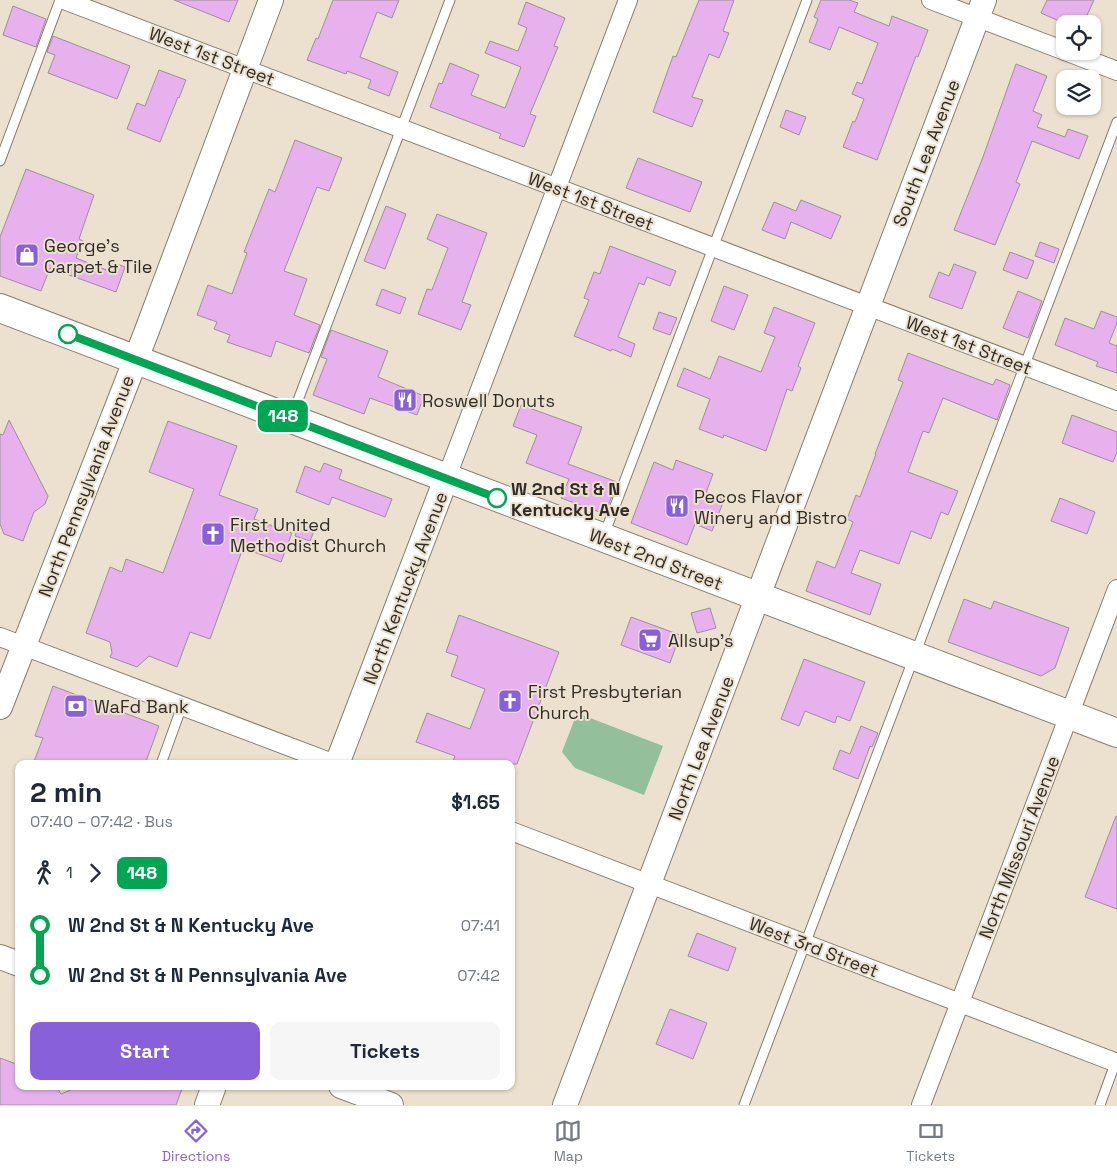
<!DOCTYPE html>
<html lang="en">
<head>
<meta charset="utf-8">
<style>
  body { margin:0; font-family:"Space Grotesk",sans-serif; background:#f6f6f7; color:#1f2937; height:100vh; display:flex; flex-direction:column; font-size:19px; white-space:nowrap }
  * { box-sizing:border-box; margin:0 }
  p { font-size:16px; color:#747a83 }
  .icon { flex:none; width:28px; height:28px; fill:none; stroke:currentColor; stroke-width:2; stroke-linecap:round; stroke-linejoin:round }
  .map { position:relative; flex:1; overflow:hidden }
  .drawer { position:absolute; left:15px; top:760px; width:500px; height:330px; display:flex; flex-direction:column; background:#fff; border-radius:10px; box-shadow:0 1px 4px #0004 }
  .drawer>* { flex:none }
  .badge { padding:0 10px; border-radius:8px; font-size:18px; line-height:32px }
  .buttons { position:absolute; left:1056px; top:15px; display:grid; gap:10px }
  .buttons a { display:grid; place-items:center; width:45px; height:45px; border-radius:10px; background:#fff; box-shadow:0 1px 4px #0004; font-size:25px }
  .map>.badge { position:absolute; translate:-50% -50%; box-shadow:0 0 0 2px #fff }
  .legs { display:flex; align-items:center; gap:8px; height:55px; padding:0 15px; font-size:16px }
  .legs p { margin-inline-start:auto }
  .headline { display:flex; align-items:center; justify-content:space-between; height:85px; padding:0 15px }
  h1 { font-size:28px; font-weight:600; line-height:38px }
  .cta { display:flex; gap:10px; margin-top:auto; padding:10px 15px }
  .cta a { flex:1; height:58px; border-radius:10px; background:#8860da; color:#fff; font-size:20px; font-weight:600; line-height:58px; text-align:center }
  .cta a+a { background:#f6f6f7; color:#1f2937 }
  ul { padding:0 15px; list-style:none }
  li { display:flex; align-items:center; gap:18px; height:50px; font-size:19px }
  li i { display:grid; place-items:center; width:8px; height:100%; margin:0 6px; background:currentColor }
  li i::after { content:''; width:12px; height:12px; margin:-6px; border:4px solid; border-radius:50%; background:#fff }
  li p { margin-inline-start:auto }
  li:first-child i { background:linear-gradient(#0000 50%,currentColor 0) }
  li:last-child i { background:linear-gradient(currentColor 50%,#0000 0) }
  .tab-bar { display:flex; justify-content:space-around; align-items:center; height:70px; border-top:1px solid #e0e1e3; background:#fff; font-size:14px; color:#747a83 }
  .tab-bar a { display:grid; justify-items:center; gap:2px }
  .tab-bar .active { color:#8860da }
  .map>svg:first-child { display:block }
</style>
</head>
<body>
<div class="map">
<svg width="1117" height="1105" viewBox="0 0 1117 1105">
  <rect width="100%" height="100%" fill="#ebe1ce"/>
  <path fill="#93bf9b" d="M577,713L663,746L644,795L575,768L562,752Z"/>
  <g fill="#e6b1ec" stroke="#9d8f9e">
    <path d="M174,0H238L229,22Z"/>
    <path d="M333,0H399L392,18L377,12L360,57L398,72L389,96L368,88L371,80L347,71L346,74L307,60L316,38L318,39Z"/>
    <path d="M699,0H734L723,31L729,33L719,58L709,54L692,97L703,100L692,127L653,112L673,56L676,57Z"/>
    <path d="M821,0H849L858,3L854,12L889,26L892,16L928,30L918,57L916,56L877,160L843,147L853,121L855,122L864,99L852,94L857,82L862,84L878,43L839,27L830,50L809,42L818,19L814,17Z"/>
    <path d="M1047,0H1094L1083,24H1066L1041,13Z"/>
    <path d="M526,2L565,18L554,46L558,47L530,114L536,116L524,147L499,138L501,134L430,107L439,83L442,84L450,63L479,75L471,95L505,108L521,67L485,53L490,41L518,51L527,28L518,24Z"/>
    <path d="M13,6L46,19L36,47L3,35Z"/>
    <path d="M53,36L130,66L117,99L48,73L55,55L47,52Z"/>
    <path d="M1016,64L1047,76L1033,111L1042,115L1037,127L1065,137L1068,129L1088,136L1079,159L1032,141L1016,182L1020,184L995,245L954,230L983,157Z"/>
    <path d="M159,70L186,80L179,98L178,97L160,142L127,129L137,103L145,106Z"/>
    <path d="M786,110L806,117L799,135L780,127Z"/>
    <path d="M295,140L342,158L329,191L317,187L284,271L307,279L294,315L320,325L309,353L276,341L271,357L227,342L230,335L214,329L217,322L197,315L208,285L232,294L247,253L244,252L269,189L275,192Z"/>
    <path d="M638,158L702,182L690,212L626,188Z"/>
    <path d="M26,169L94,195L79,239L83,241L76,258L109,271L112,262L125,267L116,292L50,268L41,291L0,276V237Z"/>
    <path d="M801,200L841,216L831,239L791,222L785,239L762,230L774,202L796,211Z"/>
    <path d="M386,206L406,214L385,269L364,261Z"/>
    <path d="M437,214L487,233L462,302L471,305L461,330L418,314L427,289L432,290L448,248L427,239Z"/>
    <path d="M1040,242L1059,249L1054,263L1035,256Z"/>
    <path d="M610,246L676,271L670,286L647,277L644,285L639,283L618,337L635,344L631,357L612,349L611,351L574,336L589,300L584,298L594,272L600,274Z"/>
    <path d="M1010,252L1034,261L1027,279L1003,270Z"/>
    <path d="M954,264L976,272L962,309L929,297L939,272L949,276Z"/>
    <path d="M724,286L748,295L734,330L711,321Z"/>
    <path d="M382,289L406,298L400,314L376,305Z"/>
    <path d="M1018,291L1042,301L1028,338L1003,328Z"/>
    <path d="M774,307L815,323L798,366L801,368L792,391L787,389L766,451L724,435L723,438L699,429L710,399L677,386L684,368L710,379L719,356L761,372L775,337L764,333Z"/>
    <path d="M1101,311L1117,317V323L1109,343L1117,346V373L1096,366L1098,362L1055,345L1065,318L1094,329Z"/>
    <path d="M659,312L677,318L670,335L653,329Z"/>
    <path d="M331,330L388,351L378,377L424,396L417,415L370,398L364,414L313,395L327,359L321,357Z"/>
    <path d="M908,353L993,385L996,379L1010,385L997,420L943,398L929,433L923,431L908,472L958,491L948,515L941,512L931,539L911,531L899,564L860,550L851,573L881,584L870,615L806,591L817,561L835,568L853,522L847,519L856,495L860,497L876,454H875L903,382L898,380Z"/>
    <path d="M521,405L582,427L568,464L617,482L605,514L561,498L569,479L526,463L537,435L513,426Z"/>
    <path d="M1072,415L1117,432V452L1113,462L1062,443Z"/>
    <path d="M9,420L48,496L45,504L34,512L23,541L4,534L0,524V434L3,435Z"/>
    <path d="M168,421L237,446L219,495L258,509L254,519L292,533L281,562L243,548L210,639L190,632L177,667L149,656L137,667L110,657L112,653L110,642L86,633L110,567L122,572L126,559L163,573L194,489L149,472Z"/>
    <path d="M676,460L713,474L706,493L724,500L712,531L695,524L687,545L631,523L654,462L673,470Z"/>
    <path d="M324,463L342,470L339,479L392,499L385,517L332,497L329,505L296,492L305,466L320,472Z"/>
    <path d="M1060,498L1095,512L1087,534L1051,521Z"/>
    <path d="M299,524L315,529L310,541L295,536Z"/>
    <path d="M964,599L991,609L994,601L1069,628L1055,668L1041,676L948,642Z"/>
    <path d="M710,608L716,628L697,633L691,613Z"/>
    <path d="M459,615L559,652L517,764H452L455,756L416,742L427,713L470,729L485,689L451,676L458,656L446,652Z"/>
    <path d="M631,617L680,635L670,663L621,645Z"/>
    <path d="M804,659L865,682L850,721L837,716L835,723L805,711L799,726L781,719Z"/>
    <path d="M53,686L159,726L145,764H33L43,738L35,736Z"/>
    <path d="M861,726L878,733L872,747L870,746L858,779L833,769L840,750L850,754Z"/>
    <path d="M1116,816H1117V909L1085,897Z"/>
    <path d="M697,933L736,948L728,971L688,956Z"/>
    <path d="M670,1009L707,1023L693,1059L656,1044Z"/>
    <path d="M0,1058L19,1065V1086H56L61,1094L80,1086H183L176,1105H0Z"/>
  </g>
  <g fill="none" stroke-linecap="round" stroke-linejoin="round">
    <g stroke="#877e6d" stroke-width="11">
      <g id="lane">
        <path d="M0,161L60,0"/>
        <path d="M292,416L450,0"/>
        <path d="M604,535L807,0"/>
        <path d="M161,764L182,706"/>
        <path d="M744,1105L1117,122"/>
        <path d="M1100,1105L1116,1061"/>
      </g>
    </g>
    <g stroke="#877e6d" stroke-width="20">
      <g id="street">
        <path d="M64,0L1117,401"/>
        <path d="M931,0L1065,51"/>
        <path d="M1065,51L1117,71"/>
        <path d="M446,479L628,0"/>
        <path d="M0,637L335,764"/>
        <path d="M511,831L1117,1063"/>
        <path d="M921,1105L1117,589"/>
      </g>
    </g>
    <g stroke="#877e6d" stroke-width="26">
      <g id="secondary">
        <path d="M0,707L146,333L271,0"/>
        <path d="M337,764L446,479"/>
        <path d="M0,957L19,964"/>
        <path d="M341,1086L391,1105"/>
        <path d="M207,1105L214,1086"/>
        <path d="M565,1105L984,0"/>
      </g>
    </g>
    <g stroke="#877e6d" stroke-width="30">
      <path id="primary" d="M0,308L1117,733"/>
    </g>
    <use href="#lane" stroke="#fff" stroke-width="9"/>
    <use href="#street" stroke="#fff" stroke-width="18"/>
    <use href="#secondary" stroke="#fff" stroke-width="24"/>
    <use href="#primary" stroke="#fff" stroke-width="28"/>
  </g>
  <g fill="none" stroke-linecap="round" stroke-linejoin="round">
    <g stroke="#fff" stroke-width="11">
      <path id="line-1" d="M68,334L497,498"/>
    </g>
    <use href="#line-1" stroke="#00a651" stroke-width="8"/>
  </g>
  <defs>
    <g id="shop-square" transform="scale(1.25)"><rect x="-9" y="-9" width="18" height="18" rx="4" fill="#8860da" stroke="#ebe1ce"/><path d="M-5-2.5h2.3a2.7 3.5 0 0 1 5.4 0H5L5.5 6h-11ZM-1.5-2.5h3a1.5 2.3 0 0 0-3 0Z" fill="#fff"/></g>
    <g id="restaurant-square" transform="scale(1.25)"><rect x="-9" y="-9" width="18" height="18" rx="4" fill="#8860da" stroke="#ebe1ce"/><path d="M-5-6h1v4h1v-4h1v4h1v-4h1v5L-1.5 .5V6h-2V.5L-5-1ZM5-6V6H3V1.5H1.5Q1.5-4 5-6Z" fill="#fff"/></g>
    <g id="church-square" transform="scale(1.25)"><rect x="-9" y="-9" width="18" height="18" rx="4" fill="#8860da" stroke="#ebe1ce"/><path d="M-1.2-6h2.4v3.5h3.3v2.4h-3.3V6h-2.4V-.1h-3.3v-2.4h3.3Z" fill="#fff"/></g>
    <g id="supermarket-square" transform="scale(1.25)"><rect x="-9" y="-9" width="18" height="18" rx="4" fill="#8860da" stroke="#ebe1ce"/><path d="M-6-5.5h2.5l.6 2H6L4.5 2H-2.5L-4.4-4H-6ZM-1.5 3.2a1.3 1.3 0 1 0 .1 0ZM3 3.2a1.3 1.3 0 1 0 .1 0Z" fill="#fff"/></g>
    <g id="bank-square" transform="scale(1.25)"><rect x="-9" y="-9" width="18" height="18" rx="4" fill="#8860da" stroke="#ebe1ce"/><path d="M-6-4H6V4H-6ZM0-2.3a2.3 2.3 0 1 0 0 4.6a2.3 2.3 0 1 0 0-4.6Z" fill="#fff"/></g>
  </defs>
  <g fill-rule="evenodd">
    <use href="#shop-square" x="27" y="255"/>
    <use href="#restaurant-square" x="405" y="400"/>
    <use href="#restaurant-square" x="677" y="506"/>
    <use href="#church-square" x="213" y="534"/>
    <use href="#supermarket-square" x="650" y="640"/>
    <use href="#church-square" x="510" y="701"/>
    <use href="#bank-square" x="76" y="706"/>
  </g>
  <g fill="#fff" stroke="#00a651" stroke-width="2.5">
    <circle cx="68" cy="334" r="9"/>
    <circle cx="497" cy="498" r="9"/>
  </g>
  <g text-anchor="middle" dominant-baseline="central" stroke-width="4" stroke-linejoin="round" paint-order="stroke">
    <g font-size="18" fill="#302c25" stroke="#ebe1ce">
      <text transform="translate(212 56) rotate(21)">West 1st Street</text>
      <text transform="translate(926 153) rotate(-69)">South Lea Avenue</text>
      <text transform="translate(591 201) rotate(21)">West 1st Street</text>
      <text transform="translate(969 345) rotate(21)">West 1st Street</text>
      <text transform="translate(86 486) rotate(-69)">North Pennsylvania Avenue</text>
      <text transform="translate(656 559) rotate(21)">West 2nd Street</text>
      <text transform="translate(405 588) rotate(-69)">North Kentucky Avenue</text>
      <text transform="translate(701 748) rotate(-69)">North Lea Avenue</text>
      <text transform="translate(1019 847) rotate(-69)">North Missouri Avenue</text>
      <text transform="translate(814 947) rotate(21)">West 3rd Street</text>
    </g>
    <g font-size="18" fill="#302c25" stroke="#ebe1ce" text-anchor="start">
      <text x="44" y="245">George's<tspan x="44" dy="21">Carpet &amp; Tile</tspan></text>
      <text x="422" y="400">Roswell Donuts</text>
      <text x="694" y="496">Pecos Flavor<tspan x="694" dy="21">Winery and Bistro</tspan></text>
      <text x="230" y="524">First United<tspan x="230" dy="21">Methodist Church</tspan></text>
      <text x="668" y="640">Allsup's</text>
      <text x="528" y="691">First Presbyterian<tspan x="528" dy="21">Church</tspan></text>
      <text x="94" y="706">WaFd Bank</text>
    </g>
    <g font-size="18" font-weight="bold" fill="#302c25" stroke="#ebe1ce" text-anchor="start">
      <text x="511" y="488">W 2nd St &amp; N<tspan x="511" dy="21">Kentucky Ave</tspan></text>
    </g>
  </g>
</svg>
<div class="buttons">
<a><svg class="icon" aria-label="locate" viewBox="0 0 24 24"><circle cx="12" cy="12" r="6"/><path d="M12 2v4M12 18v4M2 12h4M18 12h4"/></svg></a>
<a><svg class="icon" aria-label="layers" viewBox="0 0 24 24"><path d="M12 4l9 5-9 5-9-5zM3 14l9 5 9-5"/></svg></a>
</div>
<b class="badge" style="left:283px;top:416px;background:#00a651;color:#fff">148</b>
<section class="drawer">
<div class="headline"><div><h1>2 min</h1><p>07:40 – 07:42 · Bus</p></div><b>$1.65</b></div>
<div class="legs"><svg class="icon" aria-label="walk" viewBox="0 0 24 24"><circle cx="13" cy="4" r="2"/><path d="M13 8l-2 6 4 7M11 14l-3 7M7 12l3-4h3l4 4"/></svg>1<svg class="icon" aria-label="forward" viewBox="0 0 24 24"><path d="M9 5l7 7-7 7"/></svg><b class="badge" style="background:#00a651;color:#fff">148</b></div>
<ul>
<li><i style="color:#00a651"></i><b>W 2nd St &amp; N Kentucky Ave</b><p>07:41</p></li>
<li><i style="color:#00a651"></i><b>W 2nd St &amp; N Pennsylvania Ave</b><p>07:42</p></li>
</ul>
<div class="cta"><a>Start</a><a>Tickets</a></div>
</section>
</div>
<nav class="tab-bar">
<a class="active"><svg class="icon" aria-label="directions" viewBox="0 0 24 24"><path d="M12 3l9 9-9 9-9-9zM9 14v-3h6M13 9l2 2-2 2"/></svg>Directions</a>
<a><svg class="icon" aria-label="map" viewBox="0 0 24 24"><path d="M3 6l6-2 6 2 6-2v14l-6 2-6-2-6 2zM9 4v14M15 6v14"/></svg>Map</a>
<a><svg class="icon" aria-label="tickets" viewBox="0 0 24 24"><path d="M3 7h18v10H3zM15 7v10"/></svg>Tickets</a>
</nav>
</body>
</html>
